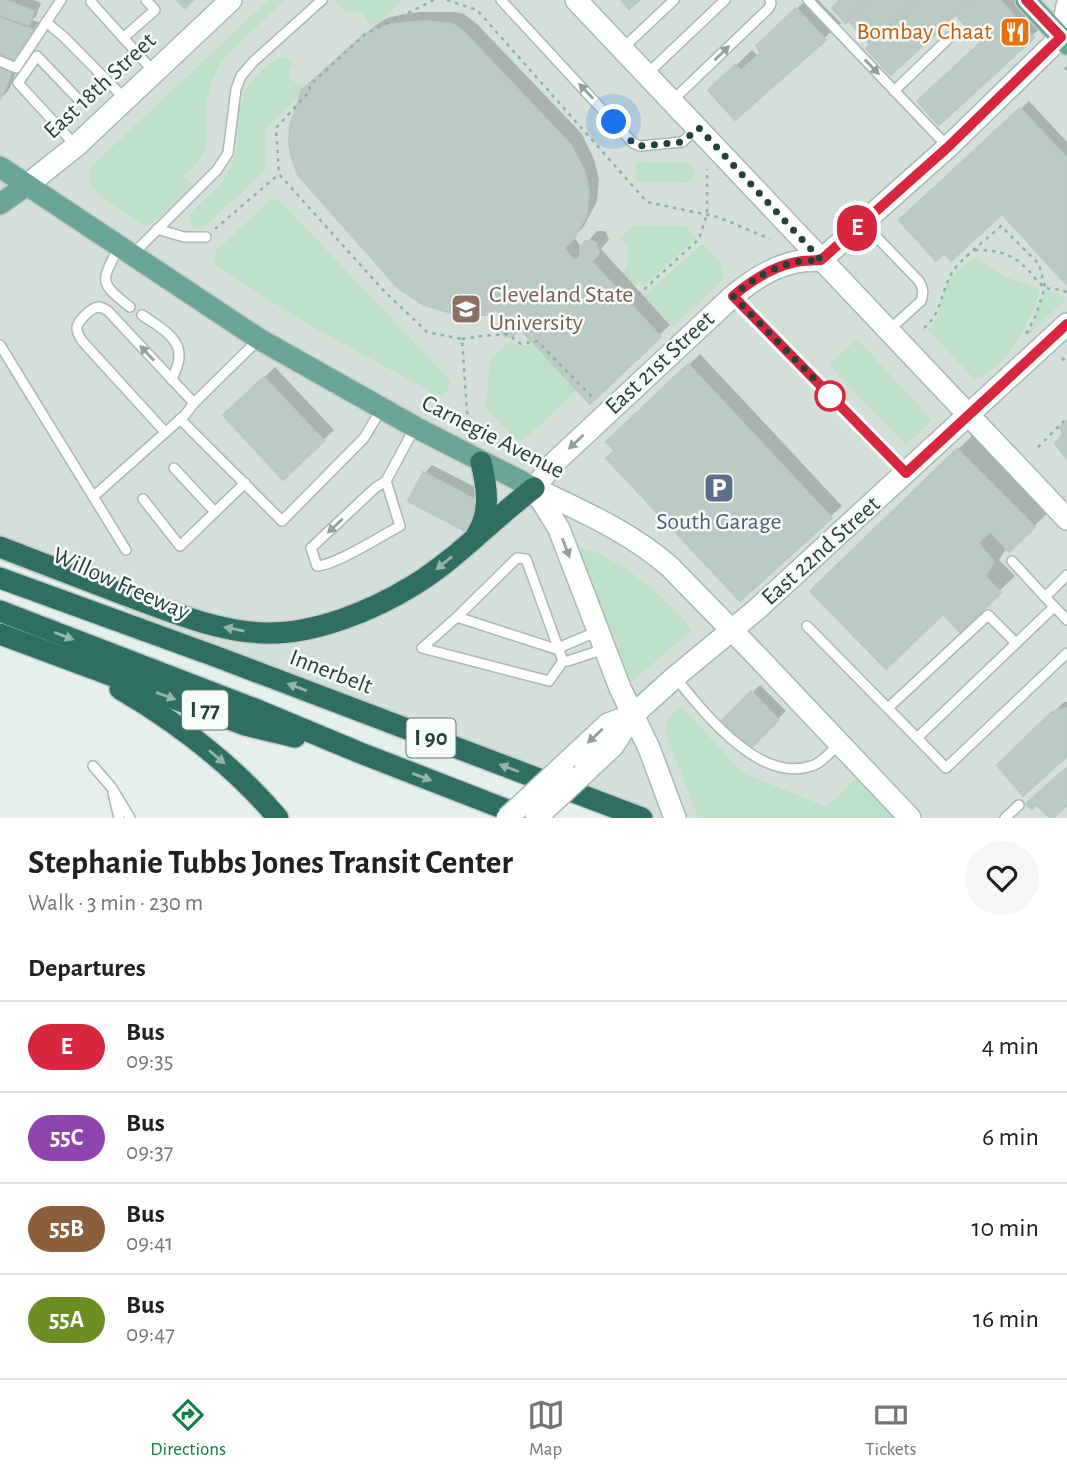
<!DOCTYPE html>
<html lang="en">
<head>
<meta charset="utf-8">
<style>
  body { margin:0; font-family:"Alegreya Sans",sans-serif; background:#f6f6f6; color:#202124; height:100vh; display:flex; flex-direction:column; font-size:26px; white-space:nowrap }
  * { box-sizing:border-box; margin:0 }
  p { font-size:23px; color:#757577 }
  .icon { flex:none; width:38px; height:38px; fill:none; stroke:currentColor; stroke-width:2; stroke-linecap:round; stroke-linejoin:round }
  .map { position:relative; height:818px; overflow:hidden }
  .side { display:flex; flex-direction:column; background:#fff; flex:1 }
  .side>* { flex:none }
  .badge { padding:0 14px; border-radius:23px; font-size:24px; line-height:46px }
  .you { position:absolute; width:35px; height:35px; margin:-18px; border:5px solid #fff; border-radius:50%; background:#1a73e8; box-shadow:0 0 0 10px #1a73e833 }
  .map>.badge { position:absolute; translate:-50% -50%; box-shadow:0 0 0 4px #fff }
  h2 { padding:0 28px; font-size:26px; line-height:63px }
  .round { display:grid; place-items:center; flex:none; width:74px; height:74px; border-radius:37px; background:#f6f6f6 }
  .overview { display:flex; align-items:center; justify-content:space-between; height:119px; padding:0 28px }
  h1 { font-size:33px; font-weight:600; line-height:52px }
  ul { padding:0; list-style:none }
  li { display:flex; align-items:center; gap:21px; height:91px; padding:0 28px; border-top:2px solid #e0e0e0 }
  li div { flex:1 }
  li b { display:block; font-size:26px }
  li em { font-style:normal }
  li .badge { min-width:77px; font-weight:700; text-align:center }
  .tabs { display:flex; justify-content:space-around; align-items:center; height:98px; border-top:2px solid #e0e0e0; background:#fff; font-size:19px; color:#757577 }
  .tabs a { display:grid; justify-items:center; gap:4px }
  .tabs .on { color:#0b8043 }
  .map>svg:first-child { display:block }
</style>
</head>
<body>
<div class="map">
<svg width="1067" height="818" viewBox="0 0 1067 818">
  <rect width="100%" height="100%" fill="#e6efeb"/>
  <path fill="#d4dfda" d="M0,0H1067V818H642L220,658L115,604L0,561Z"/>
  <g fill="#bfe0c8">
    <path d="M268,0H285L229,53C214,70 206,92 206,115C206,126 208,138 205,149C202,160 192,168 184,176L192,184L191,188L158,219L146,226C133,217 92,196 89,180C88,173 91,169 94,164Z"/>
    <path d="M334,0H402L378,24L367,23L363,14L358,11L347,13Z"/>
    <path d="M281,57L287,58L293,64L289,70V77L297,84H304L305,91L266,128L265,171L208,223C202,228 197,230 190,224V215C197,204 208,197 217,187C240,164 238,134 239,104L240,102L242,103L244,96L242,95C248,83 268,61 281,57Z"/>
    <path d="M636,162L687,163L693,167L695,174L692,181L685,183L635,182Z"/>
    <path d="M270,200H278L283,204L447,377L450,382L447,392L440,395L433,393L302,321L217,266L213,259L216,251Z"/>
    <path d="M635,225L685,226L696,238L644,286L641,282L635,286L622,272L627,268L628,246L620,238Z"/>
    <path d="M702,244C711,254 728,265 722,280L673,327L644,296Z"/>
    <path d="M975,258L1002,275L1038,289L1039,292C1030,325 1010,359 980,378H973L928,330C942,315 941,302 947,285C952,272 964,264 975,258Z"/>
    <path d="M1045,291L1061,294L1066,299L1027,336L1026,335L1036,316Z"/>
    <path d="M857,339L932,420L906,445L829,365Z"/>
    <path d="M510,341L519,346L532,344L576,391L528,436L520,440L513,437L486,407L485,401L488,391L489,361Z"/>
    <path d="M578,548C612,550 670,601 690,628L691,631L637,677L626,685L577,551Z"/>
    <path d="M681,706L743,773L827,807L864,770L910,818H698L665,731C666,720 673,713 681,706Z"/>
  </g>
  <g fill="#0003">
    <path d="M0,0H34L41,3L36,16L32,20L39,22L22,49L12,59L20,62L9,90L0,99Z"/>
    <path d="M806,0H818L841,23L735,118L726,75L752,50L758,56L763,52L774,30Z"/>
    <path d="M842,0H1029L1048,21L939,122L983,42L955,11L872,43L849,18Z"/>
    <path d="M420,12H453L464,14L477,24L582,134L594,159L599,179L597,201L584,226L574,237L582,248L597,231H604L606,232L609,240L601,249L670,325L590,401L520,327L315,79L375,26L387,18L405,14Z"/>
    <path d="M1029,101L1067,142V282L1002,212L909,213Z"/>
    <path d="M700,354L842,506L740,599L609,442Z"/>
    <path d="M275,367L334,430L283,477L236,404Z"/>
    <path d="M974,434L1050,511L1009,550L1007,548L999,560L1015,576L999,591L943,612L828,575Z"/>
    <path d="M432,465L487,493L473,520L465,528L425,473Z"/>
    <path d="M760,685L786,711L750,746L724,720Z"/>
    <path d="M1064,702H1067V754L999,765Z"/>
  </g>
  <g fill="#bbcac4" stroke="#b8c9c2" stroke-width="2">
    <path d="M0,0H5L34,11L29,25L0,15Z"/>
    <path d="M177,0H193L185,8Z"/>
    <path d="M621,0H640L629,9Z"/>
    <path d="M840,0H839H870L846,23L832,8Z"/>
    <path d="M870,0H917L870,44L848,20Z"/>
    <path d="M917,0H971L891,75L866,48Z"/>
    <path d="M971,0H1000L1012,14L980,42L955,14Z"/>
    <path d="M796,8L826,40L735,120L708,90L735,65L741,70L761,53L756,46Z"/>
    <path d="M1012,14L1034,38L939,125L917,101Z"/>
    <path d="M0,18L33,30L14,59L0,54Z"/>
    <path d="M426,21L453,24L462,30L571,145L584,170L589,191L587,214L574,239L564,248L574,261L580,257V248L585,241H592L596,243L599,252L597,256L591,261L661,337L590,404L520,329L513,336L505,337L498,325L502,315L496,309L486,315H458L424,305L398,288L298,175L292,159L289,143L290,126L302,90L362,36L375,29L393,24Z"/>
    <path d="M0,69L11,73L0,100Z"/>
    <path d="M1020,108L1067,158V285L1002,214L951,261L944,253L936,261L899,220Z"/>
    <path d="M688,364L832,518L740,601L606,458L615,451L606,442Z"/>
    <path d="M264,377L324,441L283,480L223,415Z"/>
    <path d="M1067,421V459L1055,443L1063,434L1060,427Z"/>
    <path d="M957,449L1035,527L1009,552L990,531L978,543L994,562L985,576L1001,593L960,632L943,614L886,669L810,591Z"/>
    <path d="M423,472L480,502L465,531L408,501Z"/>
    <path d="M751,691L779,720L750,749L722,720Z"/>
    <path d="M1067,708V756L1023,796L997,765L1052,712Z"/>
    <path d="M1067,767V805L1053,818H1050L1037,805L1032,809L1026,804Z"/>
  </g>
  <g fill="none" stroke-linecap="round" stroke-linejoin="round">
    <g stroke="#a8b8b2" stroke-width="12">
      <g id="service">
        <path d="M92,0L91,2L154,72"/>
        <path d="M501,0L633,143L640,146L682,142L697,129"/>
        <path d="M808,0L948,147"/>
        <path d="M46,22L64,37L125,99"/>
        <path d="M123,38L155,10L146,0"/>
        <path d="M622,49L674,0"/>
        <path d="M0,61L16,68L61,0"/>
        <path d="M647,74L725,0"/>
        <path d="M894,91L950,37"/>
        <path d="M672,101L769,8L771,3L770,0"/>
        <path d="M76,146L18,83L37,56L79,100"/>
        <path d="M864,224L919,281C923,288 924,293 921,301L889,330"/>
        <path d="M157,229L184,237H206"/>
        <path d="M119,246C102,282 97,281 130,307"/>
        <path d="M132,255L217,170L228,153L236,89L241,76L253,62L322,0"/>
        <path d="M734,297L905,472"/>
        <path d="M142,315C156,325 181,337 179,357C179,365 174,373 172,380"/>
        <path d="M0,345L126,550"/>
        <path d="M180,419L282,521L364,438L382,408"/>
        <path d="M165,432L83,342C80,338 76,332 77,327C79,320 91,308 98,307C102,307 105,309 108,311L194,403"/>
        <path d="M174,468L215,512"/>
        <path d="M386,481L400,526C381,536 336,565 317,566L311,548L375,488L386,481L414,429"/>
        <path d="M94,496L185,415L194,403L258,340"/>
        <path d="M143,499L180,546L245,483"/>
        <path d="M1012,561L1045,597"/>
        <path d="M1067,575L1045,597L1067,620"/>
        <path d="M1054,607L917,738L946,768L1067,653"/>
        <path d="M457,617L517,558L526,559L559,650"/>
        <path d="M807,626L917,738"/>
        <path d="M598,631L563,646L559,650L563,661H568L604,649"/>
        <path d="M559,650L457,617L422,648L549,681L563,661"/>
        <path d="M675,677C705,714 761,786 814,765C823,762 832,750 839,744"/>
        <path d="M888,708L988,615L1016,643"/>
        <path d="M93,766L112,788L130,818"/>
        <path d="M113,793L119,818"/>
        <path d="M1005,818L1019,805"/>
      </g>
    </g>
    <g stroke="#a8b8b2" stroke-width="24">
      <g id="tertiary">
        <path d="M576,0L1067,519"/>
        <path d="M563,766L608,724L633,715"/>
        <path d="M583,774L613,746L633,715L675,677L756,610L1067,324"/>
        <path d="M675,818L649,748L620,688L559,529L534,488L555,462L733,296C751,281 770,268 792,263C801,260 812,261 821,260L948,147L1061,37L1067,6"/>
      </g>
    </g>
    <g stroke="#a4bbb3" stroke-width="24">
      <g id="secondary">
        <path d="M27,185L76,146L231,0"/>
        <path d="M534,488C581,511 631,532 670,567L755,654L910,818"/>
      </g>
    </g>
    <g stroke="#c2cac8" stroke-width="24">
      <g id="primary">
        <path d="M1026,0L1067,44"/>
        <path d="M0,167L259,339L415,427L534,488"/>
        <path d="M0,204L27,185"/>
      </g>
    </g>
    <g stroke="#c2cac8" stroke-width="24">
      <g id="motorway">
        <path d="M477,534C491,511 487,487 481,462"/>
        <path d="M0,547C42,563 83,579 125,595C169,611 215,631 263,633C313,635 372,611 414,585C458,558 493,519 534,488"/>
        <path d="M0,578L220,658L642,818"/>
        <path d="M0,611L255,709L358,752L528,818"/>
        <path d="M0,634L245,725L295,737"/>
        <path d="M120,689C178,723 234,766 278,818"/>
      </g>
    </g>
    <g stroke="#86b3a5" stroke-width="2.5" stroke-dasharray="3.5 5" stroke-linecap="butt">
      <path d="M434,0L365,34L310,85L309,92L276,128L279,174L382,289L427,332L462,339L468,426"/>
      <path d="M447,0L477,10L647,202L718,217L770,239"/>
      <path d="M1065,67L1067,71"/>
      <path d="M215,229L279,174"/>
      <path d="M975,250C1000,250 1013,254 1030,272C1034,277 1040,285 1046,288C1054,291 1060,287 1067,293"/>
      <path d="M638,295L699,239L707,214V169"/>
      <path d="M924,328C943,312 940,292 953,271C961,259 989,237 1001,226L1039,264L1045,287L1036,315L1024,338"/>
      <path d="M462,339L482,336L507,334L521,344L537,341L595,400"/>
      <path d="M1062,358L1067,363"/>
      <path d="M1038,447L1067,418"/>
    </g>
    <use href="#service" stroke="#fff" stroke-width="9"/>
    <use href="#tertiary" stroke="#fff" stroke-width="21"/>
    <use href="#secondary" stroke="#fff" stroke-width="21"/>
    <use href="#primary" stroke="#6aa596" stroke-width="21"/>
    <use href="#motorway" stroke="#2f6f62" stroke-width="21"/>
    <g stroke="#a8b8b2" stroke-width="24" stroke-linecap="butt">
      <g id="tertiary-bridge">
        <path d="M507,818L563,766"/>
        <path d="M536,818L583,774"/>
      </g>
    </g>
    <use href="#tertiary-bridge" stroke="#fff" stroke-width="21"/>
  </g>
  <defs><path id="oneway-solid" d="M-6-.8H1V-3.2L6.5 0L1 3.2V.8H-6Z" transform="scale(1.75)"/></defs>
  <g fill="#92a09c">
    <use href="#oneway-solid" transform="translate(722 53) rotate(-44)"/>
    <use href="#oneway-solid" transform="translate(872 67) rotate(46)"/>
    <use href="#oneway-solid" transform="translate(586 91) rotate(-133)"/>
    <use href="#oneway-solid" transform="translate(147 353) rotate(-133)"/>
    <use href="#oneway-solid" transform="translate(576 442) rotate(137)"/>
    <use href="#oneway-solid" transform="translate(335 526) rotate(137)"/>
    <use href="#oneway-solid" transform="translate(566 548) rotate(69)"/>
    <use href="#oneway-solid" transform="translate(595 736) rotate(137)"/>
  </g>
  <g fill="#93b5ae">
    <use href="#oneway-solid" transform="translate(444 563) rotate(141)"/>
    <use href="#oneway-solid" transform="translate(234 629) rotate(-169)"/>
    <use href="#oneway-solid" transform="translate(64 636) rotate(21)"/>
    <use href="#oneway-solid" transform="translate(297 687) rotate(-159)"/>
    <use href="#oneway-solid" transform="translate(166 696) rotate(20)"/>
    <use href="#oneway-solid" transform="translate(217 757) rotate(40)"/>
    <use href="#oneway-solid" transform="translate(509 768) rotate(-159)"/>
    <use href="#oneway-solid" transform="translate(422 777) rotate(21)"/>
  </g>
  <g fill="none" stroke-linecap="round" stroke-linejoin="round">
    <g stroke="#fff" stroke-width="16">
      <path id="line" d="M1026,0L1061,37L948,147L821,260C812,261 801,260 792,263C770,268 751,281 733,296L906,473L1067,324"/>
    </g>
    <use href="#line" stroke="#d7263d" stroke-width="10"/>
    <path stroke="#24423a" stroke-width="7" stroke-dasharray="0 12.6" d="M614,122L633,143L640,146L682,142L699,128L821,260C812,261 801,260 792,263C770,268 751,281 733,296L838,403L830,396"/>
  </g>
  <defs>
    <g id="restaurant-square" transform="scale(1.575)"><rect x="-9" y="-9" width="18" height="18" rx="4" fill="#e8710a" stroke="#f7fbf9"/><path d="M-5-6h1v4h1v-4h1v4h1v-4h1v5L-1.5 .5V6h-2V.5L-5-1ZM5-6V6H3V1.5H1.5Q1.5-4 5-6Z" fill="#fff"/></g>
    <g id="university-square" transform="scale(1.575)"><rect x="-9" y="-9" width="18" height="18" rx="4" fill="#8d6e63" stroke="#f7fbf9"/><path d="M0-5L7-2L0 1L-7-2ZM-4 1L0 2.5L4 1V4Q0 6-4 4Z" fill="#fff"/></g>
    <g id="parking-square" transform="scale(1.575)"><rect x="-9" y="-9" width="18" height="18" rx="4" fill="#5c6f8a" stroke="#f7fbf9"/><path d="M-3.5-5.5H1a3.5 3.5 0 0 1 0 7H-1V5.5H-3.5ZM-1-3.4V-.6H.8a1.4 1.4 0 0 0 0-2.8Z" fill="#fff"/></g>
  </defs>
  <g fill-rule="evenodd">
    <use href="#restaurant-square" x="1015" y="32"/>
    <use href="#university-square" x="466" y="309"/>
    <use href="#parking-square" x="719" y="488"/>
  </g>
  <circle fill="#fff" stroke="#d7263d" stroke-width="3.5" cx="830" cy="396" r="14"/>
  <g text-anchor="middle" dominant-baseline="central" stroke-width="5" stroke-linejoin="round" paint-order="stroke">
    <g fill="#f7fbf9" stroke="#637a73" stroke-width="2">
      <rect x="182" y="690.5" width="46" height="39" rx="5"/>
      <rect x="406.5" y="718.5" width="49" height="39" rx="5"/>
    </g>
    <g font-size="23" font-weight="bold" fill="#24423a">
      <text x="205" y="710">I 77</text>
      <text x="431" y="738">I 90</text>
    </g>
    <g font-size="24" fill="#c56008" stroke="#f7fbf9" text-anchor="end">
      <text x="992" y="32">Bombay Chaat</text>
    </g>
    <g font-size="24" fill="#24423a" stroke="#f7fbf9">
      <text transform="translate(100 86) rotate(-43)">East 18th Street</text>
      <text transform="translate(660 363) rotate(-43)">East 21st Street</text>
      <text transform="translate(493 437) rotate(27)">Carnegie Avenue</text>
      <text transform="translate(821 551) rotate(-42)">East 22nd Street</text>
      <text transform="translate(121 584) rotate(24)">Willow Freeway</text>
      <text transform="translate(331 672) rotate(21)">Innerbelt</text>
    </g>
    <g font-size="24" fill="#785e54" stroke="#f7fbf9" text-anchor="start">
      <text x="489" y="295">Cleveland State<tspan x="489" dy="28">University</tspan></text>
    </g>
    <g font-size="24" fill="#4e5e75" stroke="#f7fbf9">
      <text x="719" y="522">South Garage</text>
    </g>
  </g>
</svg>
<div class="you" style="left:614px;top:122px"></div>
<b class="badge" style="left:857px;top:228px;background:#d7263d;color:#fff">E</b>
</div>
<section class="side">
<div class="overview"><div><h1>Stephanie Tubbs Jones Transit Center</h1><p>Walk · 3 min · 230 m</p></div><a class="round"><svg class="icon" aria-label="heart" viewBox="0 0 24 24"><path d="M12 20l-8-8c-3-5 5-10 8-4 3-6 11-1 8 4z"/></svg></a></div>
<h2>Departures</h2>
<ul>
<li><span class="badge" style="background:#d7263d;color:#fff">E</span><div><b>Bus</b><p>09:35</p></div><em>4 min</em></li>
<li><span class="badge" style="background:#8e44ad;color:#fff">55C</span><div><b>Bus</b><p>09:37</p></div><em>6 min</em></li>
<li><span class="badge" style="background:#8b5e3c;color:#fff">55B</span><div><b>Bus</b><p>09:41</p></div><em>10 min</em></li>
<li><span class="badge" style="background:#6b8e23;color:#fff">55A</span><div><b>Bus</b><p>09:47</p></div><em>16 min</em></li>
</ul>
</section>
<nav class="tabs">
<a class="on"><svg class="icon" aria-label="directions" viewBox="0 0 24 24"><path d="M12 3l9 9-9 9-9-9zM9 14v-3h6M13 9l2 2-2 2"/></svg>Directions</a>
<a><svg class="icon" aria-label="map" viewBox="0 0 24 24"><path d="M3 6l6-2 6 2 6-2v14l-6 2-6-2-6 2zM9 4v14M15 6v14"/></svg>Map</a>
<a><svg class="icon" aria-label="tickets" viewBox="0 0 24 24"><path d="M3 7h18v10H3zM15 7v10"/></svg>Tickets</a>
</nav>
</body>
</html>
